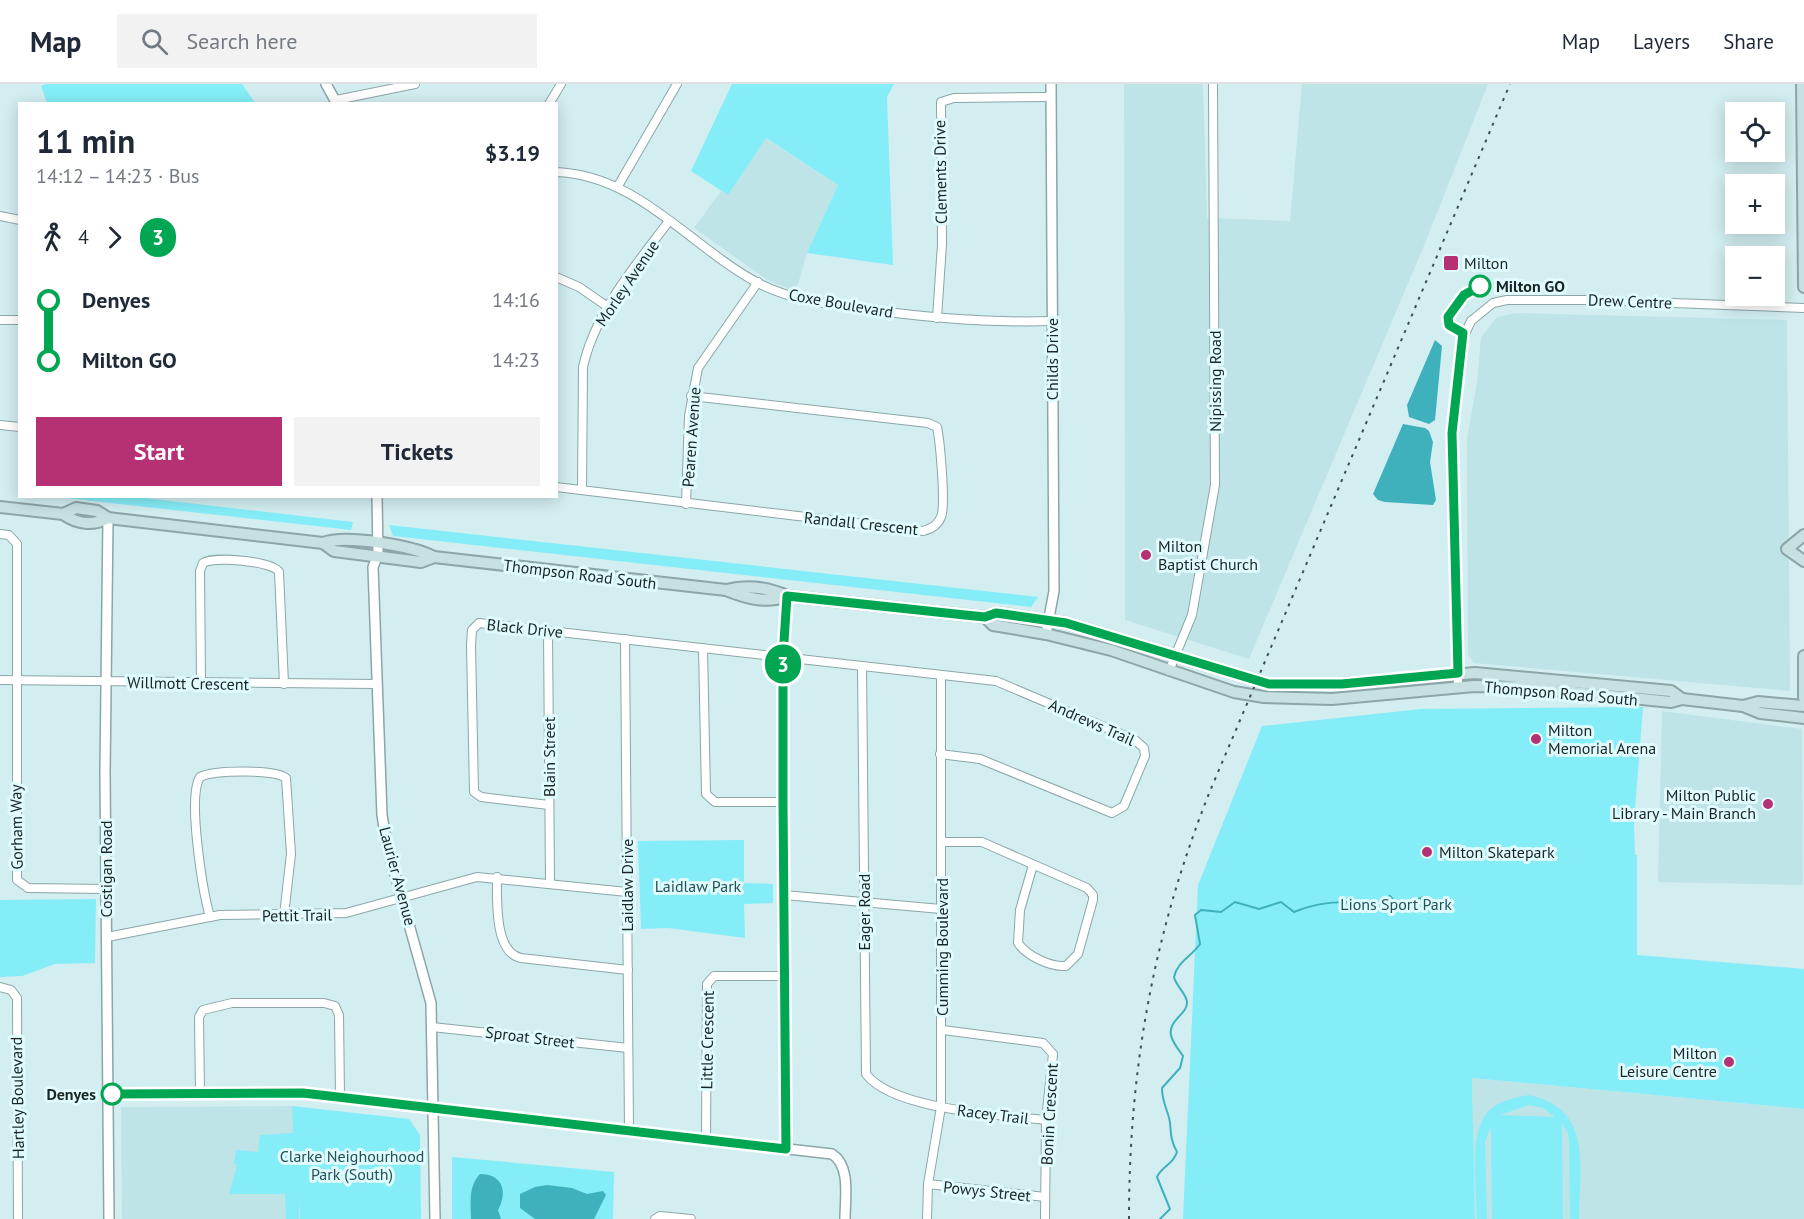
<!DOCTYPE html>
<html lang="en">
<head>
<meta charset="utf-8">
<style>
  body { margin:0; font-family:"PT Sans",sans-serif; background:#f2f2f3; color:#1f2937; height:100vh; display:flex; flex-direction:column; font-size:22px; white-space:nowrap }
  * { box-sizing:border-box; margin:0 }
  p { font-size:20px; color:#747a83 }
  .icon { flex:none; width:33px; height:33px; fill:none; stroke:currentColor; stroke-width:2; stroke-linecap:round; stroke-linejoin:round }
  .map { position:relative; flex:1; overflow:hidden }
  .drawer { position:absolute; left:18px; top:18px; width:540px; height:396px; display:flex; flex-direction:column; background:#fff; border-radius:0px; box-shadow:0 3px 15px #0003 }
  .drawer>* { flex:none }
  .badge { padding:0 12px; border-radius:20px; font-size:21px; line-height:39px }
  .controls { position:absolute; left:1725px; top:18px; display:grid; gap:12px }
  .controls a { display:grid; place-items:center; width:60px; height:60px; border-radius:0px; background:#fff; box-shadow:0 3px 15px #0003; font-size:30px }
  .map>.badge { position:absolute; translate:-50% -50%; box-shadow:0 0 0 3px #fff }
  .legs { display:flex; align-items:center; gap:9px; height:66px; padding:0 18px; font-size:20px }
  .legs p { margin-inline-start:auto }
  .overview { display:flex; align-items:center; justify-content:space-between; height:102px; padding:0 18px }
  h1 { font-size:33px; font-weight:800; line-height:45px }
  .action { display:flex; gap:12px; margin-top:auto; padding:12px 18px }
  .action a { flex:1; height:69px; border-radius:0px; background:#b63074; color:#fff; font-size:24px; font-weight:800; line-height:69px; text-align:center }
  .action a+a { background:#f2f2f3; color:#1f2937 }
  ul { padding:0 18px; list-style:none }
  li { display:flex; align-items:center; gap:21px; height:60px; font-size:22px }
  li i { display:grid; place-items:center; width:9px; height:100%; margin:0 8px; background:currentColor }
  li i::after { content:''; width:15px; height:15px; margin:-8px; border:4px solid; border-radius:50%; background:#fff }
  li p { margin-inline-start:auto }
  li:first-child i { background:linear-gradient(#0000 50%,currentColor 0) }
  li:last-child i { background:linear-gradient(currentColor 50%,#0000 0) }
  header { display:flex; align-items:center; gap:36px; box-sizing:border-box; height:84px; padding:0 30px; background:#fff; border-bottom:2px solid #e0e1e3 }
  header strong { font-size:28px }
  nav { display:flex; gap:33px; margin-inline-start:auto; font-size:21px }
  .search { width:420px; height:54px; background:#f2f2f3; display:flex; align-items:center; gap:15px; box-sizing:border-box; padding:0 21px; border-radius:0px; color:#747a83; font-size:22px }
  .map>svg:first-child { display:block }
</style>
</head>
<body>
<header>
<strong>Map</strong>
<div class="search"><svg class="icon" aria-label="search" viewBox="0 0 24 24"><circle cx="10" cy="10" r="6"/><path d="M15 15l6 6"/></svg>Search here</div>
<nav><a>Map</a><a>Layers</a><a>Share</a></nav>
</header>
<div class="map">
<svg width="1804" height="1135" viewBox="0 0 1804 1135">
  <rect width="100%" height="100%" fill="#d2eef1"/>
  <g fill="#bfe4e8">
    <path d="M1124,0H1203L1207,134L1290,137L1302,0H1488L1426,157L1249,575L1125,536Z"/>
    <path d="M765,54L838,101L807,169L796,207L769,197L694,144L721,107L728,111Z"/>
    <path d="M1516,229L1787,236L1790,607L1474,579L1468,571L1467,355L1477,298L1481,253L1497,233Z"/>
    <path d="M1662,627L1802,645L1803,801L1658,798Z"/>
    <path d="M1472,994L1804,1025V1135H1475Z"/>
    <path d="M292,1022L300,1135H122L121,1023Z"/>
  </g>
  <g fill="#85edf7" fill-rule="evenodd">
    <path d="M46,0H242L255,19H47L41,2Z"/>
    <path d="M732,0H894L887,13L893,181L807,169L838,101L766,54L728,111L691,87Z"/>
    <path d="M57,413H136L353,438L351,446Z"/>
    <path d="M389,441L1038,513L1031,523L393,452Z"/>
    <path d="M1643,623L1634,738L1635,771H1637V871L1804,885V1025L1472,994L1475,1135H1183L1198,801L1262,642L1421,625Z"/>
    <path d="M744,756V799L773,800V819L744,820L745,854L668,844L641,845L638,757Z"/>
    <path d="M96,815L95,879L55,880L22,892L0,893V816Z"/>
    <path d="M1529,1011C1594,1025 1579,1083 1579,1135H1570L1569,1057L1568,1050L1562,1040L1563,1135H1492L1491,1042L1485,1058L1487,1135H1477C1477,1108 1469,1056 1484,1033C1493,1018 1513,1014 1529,1011ZM1529,1021L1543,1024L1555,1033L1500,1031Z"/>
    <path d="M292,1022L409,1035L420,1051L421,1135H300L299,1117V1135H286L285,1110H229L237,1081L234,1080L236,1066L258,1068L260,1051L293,1049Z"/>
    <path d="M452,1073L614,1088L613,1135H452Z"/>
  </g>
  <g fill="#3eb1bc">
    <path d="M1435,256L1442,262L1435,336L1429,340L1409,333L1407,321Z"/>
    <path d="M1403,340L1425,344L1429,347L1433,358L1430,378L1436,416L1433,421L1385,418L1378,416L1373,410Z"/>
    <path d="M480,1090C503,1090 508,1108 498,1126L501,1135H471C471,1118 468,1103 480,1090Z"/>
    <path d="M547,1101L572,1104L587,1110L603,1107L606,1111L594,1135H535L520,1124V1110L535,1103Z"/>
  </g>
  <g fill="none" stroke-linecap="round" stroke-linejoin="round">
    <path stroke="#3eb1bc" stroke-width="2" d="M1160,1135L1170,1125L1157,1093C1162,1082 1173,1081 1177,1068C1171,1057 1171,1051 1170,1039C1169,1028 1162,1020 1162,1004L1180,984L1183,972C1179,966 1172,958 1171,951C1168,936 1188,930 1187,918C1186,909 1176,902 1174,893C1177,878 1192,872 1200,860L1195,831L1201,826L1221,828L1235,818L1259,825L1281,818L1294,828C1318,818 1346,815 1371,822L1390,812L1400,824L1408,825L1414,817L1423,813L1438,819L1442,817"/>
    <g stroke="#8ca6a8" stroke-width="10">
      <g id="minor">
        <path d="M336,16L415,0"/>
        <path d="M549,20L561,0"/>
        <path d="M556,88C639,91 691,164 760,200C794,217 829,220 866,225C928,234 988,239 1051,237"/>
        <path d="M618,102L677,0"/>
        <path d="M0,132L20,136"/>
        <path d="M556,193L579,203L608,223"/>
        <path d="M937,234L942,160L941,18L954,14L1051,13"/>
        <path d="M0,236H20"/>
        <path d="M0,341L20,343"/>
        <path d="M556,403L923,447C931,445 938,441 941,433C946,422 940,357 937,343L928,339L691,312"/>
        <path d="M582,406L583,283C595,228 636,181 669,137"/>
        <path d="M686,420L689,332L698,284L758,198"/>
        <path d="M0,450L9,451L17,460V796L28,804L106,805"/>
        <path d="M548,546L550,799"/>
        <path d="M625,555L629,1046"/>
        <path d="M703,564L706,710L715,718H783"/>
        <path d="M862,582L866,990C893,1026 1002,1031 1046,1036"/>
        <path d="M1169,587L1192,531L1215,401L1213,0"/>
        <path d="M0,596L377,600"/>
        <path d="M201,599L200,487L203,479C213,472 273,477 279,488L284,600"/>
        <path d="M1458,602L1452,349L1462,256L1471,237L1493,219L1507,216H1593L1804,224"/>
        <path d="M549,721L481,713L474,708L471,561L472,546L479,539L996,597L1135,656L1144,664L1145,672L1124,722L1112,729L980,675L940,670"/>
        <path d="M942,758H982L1087,804L1093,811V816L1078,870L1066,882C1050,883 1027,872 1018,859L1020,826L1033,781"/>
        <path d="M497,793C497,814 494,869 521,874L628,886"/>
        <path d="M784,811L941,825"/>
        <path d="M210,833C203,808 187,713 200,693C214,686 275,685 286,694L291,770L284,831"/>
        <path d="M107,853L220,831L346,829L477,793L627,808"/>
        <path d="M0,903L11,906L17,914L18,1135"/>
        <path d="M432,943L628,964"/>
        <path d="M943,946L1043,959L1053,970L1046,1036L1045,1135"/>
        <path d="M200,1009L199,933L203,926L232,919H324L335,922L339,931L340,1013"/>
        <path d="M706,1056L707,900L714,892H784"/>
        <path d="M786,1065L783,718V573L787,512"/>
        <path d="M928,1100L1045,1113"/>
        <path d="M655,1135L660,1132L691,1135"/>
        <path d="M927,1135L928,1100L941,1023V591"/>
      </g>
    </g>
    <g stroke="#8ca6a8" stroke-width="12">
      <g id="tertiary">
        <path d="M326,0L337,20"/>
        <path d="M377,412L378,471L373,483L382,731L387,762L431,919L435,1135"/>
        <path d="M108,434L105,689L109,1135"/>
        <path d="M1046,550L1054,507L1051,0"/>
        <path d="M108,1010L303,1009L832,1070C851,1082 845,1114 845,1135"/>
      </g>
    </g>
    <g stroke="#8ca6a8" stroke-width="14">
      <g id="secondary">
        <path d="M1802,0L1804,203"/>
        <path d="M0,423L63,430L76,424L97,427L108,434L323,459L334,467L421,478L434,473"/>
        <path d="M63,430C77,440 93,442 108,434"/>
        <path d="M1804,451L1787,465L1804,477"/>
        <path d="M323,459C345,450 413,462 434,473L726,506C746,514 766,520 787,512"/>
        <path d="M726,506C746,501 767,503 787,512L965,531L985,533L997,529L1066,539L1269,600H1342L1475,589L1671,607L1682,615"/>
        <path d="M985,533L993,541L1046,550L1111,566L1234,608L1264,613L1332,615L1474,602L1524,603L1671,618L1682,615L1743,622L1760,629L1804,634"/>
        <path d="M1804,572V614"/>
        <path d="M1743,622L1758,618L1804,622"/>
      </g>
    </g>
    <use href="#minor" stroke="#fff" stroke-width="8"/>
    <use href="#tertiary" stroke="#fff" stroke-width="9"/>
    <use href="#secondary" stroke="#c7e0e2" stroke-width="10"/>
    <path stroke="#404e4f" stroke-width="2" stroke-dasharray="3 6" stroke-linecap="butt" d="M1129,1135C1129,983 1154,848 1210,707L1510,0"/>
  </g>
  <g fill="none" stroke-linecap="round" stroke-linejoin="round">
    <g stroke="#fff" stroke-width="14">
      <path id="line-1" d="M112,1010L303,1009L786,1065L783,718V573L787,512L965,531L985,533L996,529L1066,539L1269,600H1342L1458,589L1452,349L1463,249L1449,241L1448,233L1464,211L1480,202"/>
    </g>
    <use href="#line-1" stroke="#00a651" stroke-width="9"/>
  </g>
  <g fill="#b63074" stroke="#dffbfe" stroke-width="2">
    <rect x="1443" y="171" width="16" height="16" rx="3"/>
    <circle cx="1146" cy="471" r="6"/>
    <circle cx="1536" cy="655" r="6"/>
    <circle cx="1768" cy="720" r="6"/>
    <circle cx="1427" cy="768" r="6"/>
    <circle cx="1729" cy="978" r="6"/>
  </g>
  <g fill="#fff" stroke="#00a651" stroke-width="3">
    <circle cx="1480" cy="202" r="10"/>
    <circle cx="112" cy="1010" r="10"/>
  </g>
  <g text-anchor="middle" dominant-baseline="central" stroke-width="6" stroke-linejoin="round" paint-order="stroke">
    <g font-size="16" fill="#1b2526" stroke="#dffbfe">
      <text transform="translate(940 88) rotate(-91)">Clements Drive</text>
      <text transform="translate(627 199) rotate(-56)">Morley Avenue</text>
      <text transform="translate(1630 217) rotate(2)">Drew Centre</text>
      <text transform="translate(841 219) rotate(10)">Coxe Boulevard</text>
      <text transform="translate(1052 275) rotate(-90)">Childs Drive</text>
      <text transform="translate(1215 297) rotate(-90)">Nipissing Road</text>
      <text transform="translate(691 353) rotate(-86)">Pearen Avenue</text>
      <text transform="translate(861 439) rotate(6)">Randall Crescent</text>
      <text transform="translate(580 490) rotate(7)">Thompson Road South</text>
      <text transform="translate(525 544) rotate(6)">Black Drive</text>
      <text transform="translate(188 599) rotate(1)">Willmott Crescent</text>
      <text transform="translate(1561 609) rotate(5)">Thompson Road South</text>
      <text transform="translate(1092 638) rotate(24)">Andrews Trail</text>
      <text transform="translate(549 673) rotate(-90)">Blain Street</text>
      <text transform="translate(16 743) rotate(-91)">Gorham Way</text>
      <text transform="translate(106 785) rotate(-90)">Costigan Road</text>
      <text transform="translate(398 792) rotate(75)">Laurier Avenue</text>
      <text transform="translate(627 801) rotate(-90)">Laidlaw Drive</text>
      <text transform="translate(864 828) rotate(-90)">Eager Road</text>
      <text transform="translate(297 831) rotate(-1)">Pettit Trail</text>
      <text transform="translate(942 863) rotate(-90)">Cumming Boulevard</text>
      <text transform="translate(530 953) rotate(7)">Sproat Street</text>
      <text transform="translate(707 956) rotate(-89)">Little Crescent</text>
      <text transform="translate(17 1014) rotate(-91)">Hartley Boulevard</text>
      <text transform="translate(993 1030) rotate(7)">Racey Trail</text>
      <text transform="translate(1049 1030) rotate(-87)">Bonin Crescent</text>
      <text transform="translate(987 1107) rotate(6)">Powys Street</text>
    </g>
    <g font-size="16" fill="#1b2526" stroke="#dffbfe" text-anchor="start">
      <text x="1464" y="179">Milton</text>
      <text x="1158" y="462">Milton<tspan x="1158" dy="18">Baptist Church</tspan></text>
      <text x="1548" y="646">Milton<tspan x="1548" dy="18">Memorial Arena</tspan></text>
      <text x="1756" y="711" text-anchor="end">Milton Public<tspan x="1756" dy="18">Library - Main Branch</tspan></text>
      <text x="1439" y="768">Milton Skatepark</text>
      <text x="1717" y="969" text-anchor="end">Milton<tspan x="1717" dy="18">Leisure Centre</tspan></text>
    </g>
    <g font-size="16" font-weight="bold" fill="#1b2526" stroke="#dffbfe" text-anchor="start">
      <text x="1496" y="202">Milton GO</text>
      <text x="96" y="1010" text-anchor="end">Denyes</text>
    </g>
    <g font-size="16" fill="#215257" stroke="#dffbfe">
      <text x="698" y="802">Laidlaw Park</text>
      <text x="1396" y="820">Lions Sport Park</text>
      <text x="352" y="1072">Clarke Neighourhood<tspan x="352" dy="18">Park (South)</tspan></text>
    </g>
  </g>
</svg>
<div class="controls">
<a><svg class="icon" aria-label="locate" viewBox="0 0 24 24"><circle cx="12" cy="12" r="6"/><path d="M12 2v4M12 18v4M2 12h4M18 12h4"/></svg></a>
<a>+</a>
<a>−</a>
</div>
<b class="badge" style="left:783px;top:580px;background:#00a651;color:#fff">3</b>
<section class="drawer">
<div class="overview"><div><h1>11 min</h1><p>14:12 – 14:23 · Bus</p></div><b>$3.19</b></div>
<div class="legs"><svg class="icon" aria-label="walk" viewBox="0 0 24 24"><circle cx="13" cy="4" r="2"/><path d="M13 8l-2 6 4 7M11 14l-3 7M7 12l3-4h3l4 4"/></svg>4<svg class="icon" aria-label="forward" viewBox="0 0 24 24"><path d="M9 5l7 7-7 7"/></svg><b class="badge" style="background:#00a651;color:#fff">3</b></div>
<ul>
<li><i style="color:#00a651"></i><b>Denyes</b><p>14:16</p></li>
<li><i style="color:#00a651"></i><b>Milton GO</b><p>14:23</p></li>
</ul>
<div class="action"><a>Start</a><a>Tickets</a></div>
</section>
</div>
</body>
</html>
